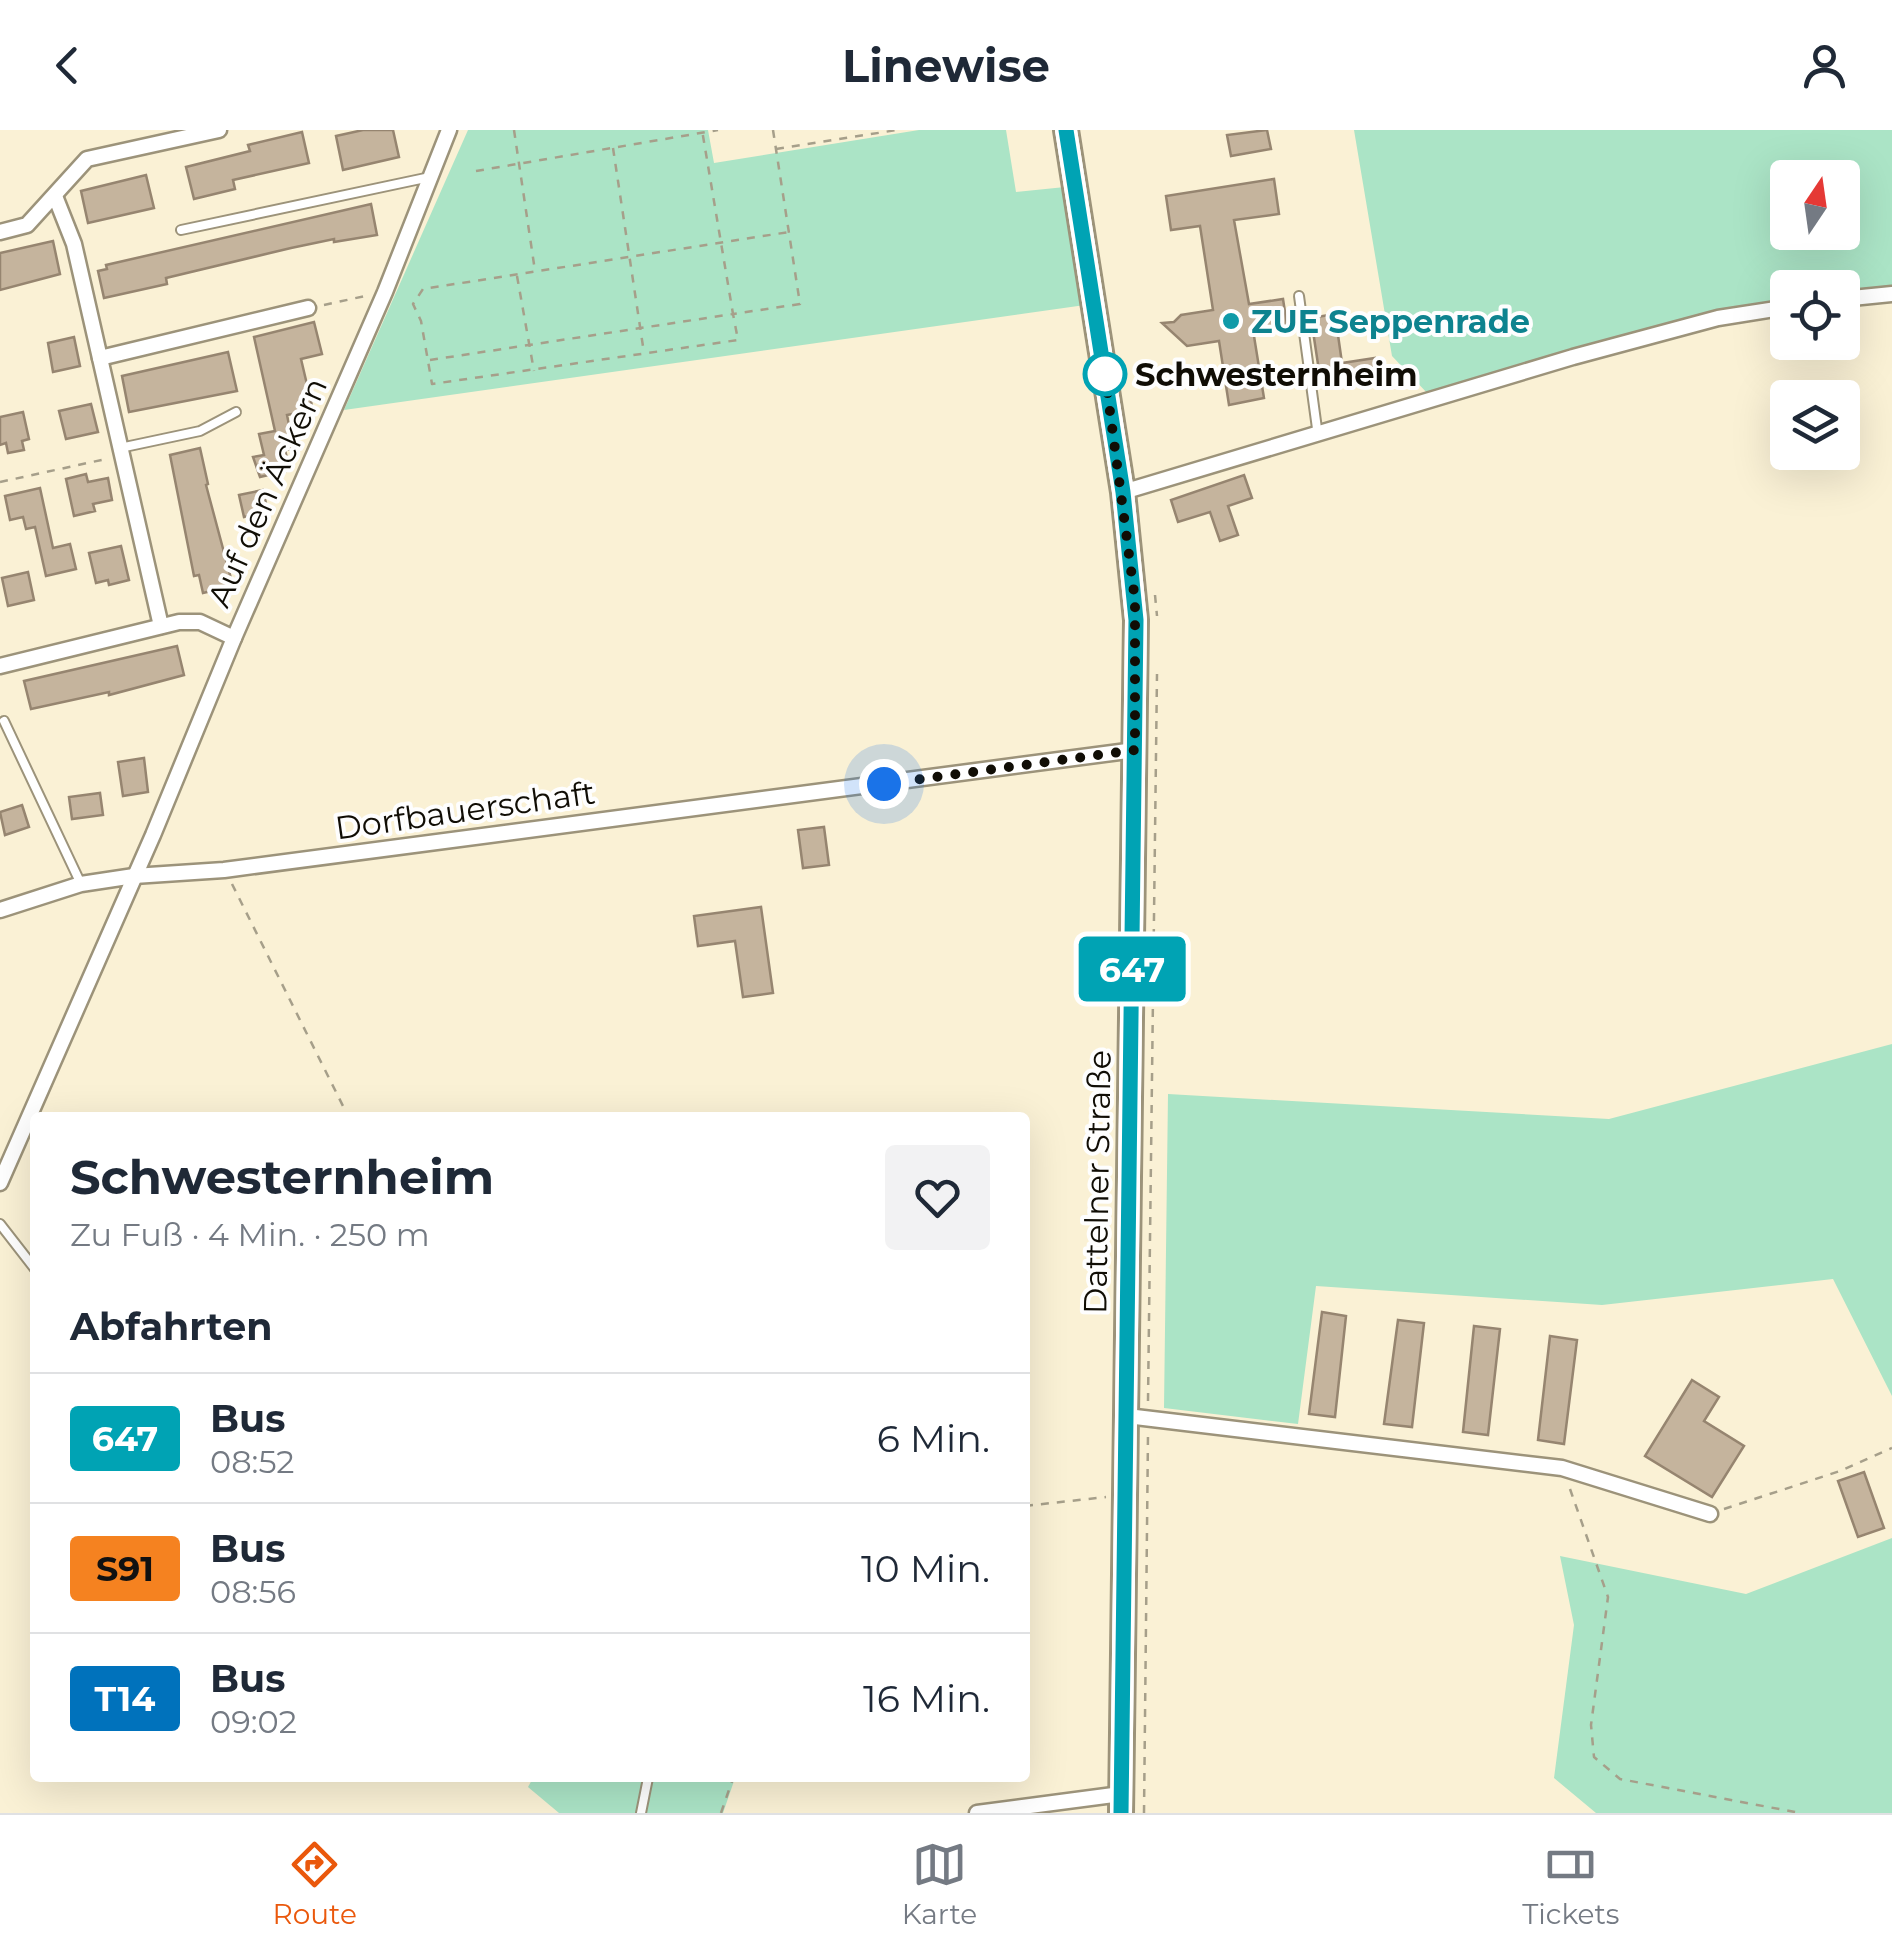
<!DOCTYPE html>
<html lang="de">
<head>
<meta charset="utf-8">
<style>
  body { margin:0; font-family:Montserrat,sans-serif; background:#f2f2f3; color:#1f2937; height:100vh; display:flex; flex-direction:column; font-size:38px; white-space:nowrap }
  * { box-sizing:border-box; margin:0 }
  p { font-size:32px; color:#747a83 }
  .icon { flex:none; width:55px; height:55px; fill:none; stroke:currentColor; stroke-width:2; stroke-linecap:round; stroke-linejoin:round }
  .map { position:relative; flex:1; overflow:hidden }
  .drawer { position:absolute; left:30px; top:982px; width:1000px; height:670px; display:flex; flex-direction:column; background:#fff; border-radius:10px; box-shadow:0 10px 40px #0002 }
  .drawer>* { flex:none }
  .badge { padding:0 20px; border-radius:8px; font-size:35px; line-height:65px }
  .needle { width:65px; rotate:13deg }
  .controls { position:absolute; left:1770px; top:30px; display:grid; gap:20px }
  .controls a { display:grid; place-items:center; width:90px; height:90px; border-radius:10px; background:#fff; box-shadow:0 10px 40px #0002; font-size:50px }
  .you { position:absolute; width:50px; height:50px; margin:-25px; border:8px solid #fff; border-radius:50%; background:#1a73e8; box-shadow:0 0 0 15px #1a73e833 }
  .map>.badge { position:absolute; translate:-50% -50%; box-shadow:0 0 0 5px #fff }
  h2 { padding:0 40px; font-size:38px; line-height:90px }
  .round { display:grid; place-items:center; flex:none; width:105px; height:105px; border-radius:10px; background:#f2f2f3 }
  .headline { display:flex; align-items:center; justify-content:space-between; height:170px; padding:0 40px }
  h1 { font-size:48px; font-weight:700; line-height:75px }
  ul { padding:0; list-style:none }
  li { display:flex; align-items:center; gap:30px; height:130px; padding:0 40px; border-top:2px solid #e0e1e3 }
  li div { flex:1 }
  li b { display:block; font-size:38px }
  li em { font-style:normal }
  li .badge { min-width:110px; font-weight:700; text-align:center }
  header { display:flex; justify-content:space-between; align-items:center; height:130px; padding:0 40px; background:#fff; font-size:45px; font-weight:700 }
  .dock { display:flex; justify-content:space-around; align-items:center; height:140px; border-top:2px solid #e0e1e3; background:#fff; font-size:28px; color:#747a83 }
  .dock a { display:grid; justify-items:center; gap:5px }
  .dock .current { color:#ea580c }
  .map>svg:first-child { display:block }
</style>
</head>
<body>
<header><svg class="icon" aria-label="back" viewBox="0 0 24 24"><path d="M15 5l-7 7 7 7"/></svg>Linewise<svg class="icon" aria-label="person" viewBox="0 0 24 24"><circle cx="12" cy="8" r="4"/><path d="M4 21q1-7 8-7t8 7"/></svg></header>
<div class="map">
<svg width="1892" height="1683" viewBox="0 0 1892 1683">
  <rect width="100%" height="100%" fill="#faf1d5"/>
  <g fill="#abe4c6" fill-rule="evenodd">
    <path d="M468,0H708L714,33L919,0H1006L1016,62L1065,57L1085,175L344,280Z"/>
    <path d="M1354,0H1892V159L1843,165L1842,158H1788L1787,173L1429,265L1392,226ZM1788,48H1842V102H1788Z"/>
    <path d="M1892,914V1266L1833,1149L1602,1175L1316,1156L1298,1294L1164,1278L1168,964L1609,989Z"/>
    <path d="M1892,1408V1683H1596L1554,1648L1574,1495L1560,1426L1746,1464Z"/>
    <path d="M533,1648H735L723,1683H559L528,1657Z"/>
  </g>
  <g fill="#c5b49d" stroke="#968570" stroke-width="2.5">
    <path d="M363,0H393L399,27L343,40L336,6Z"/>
    <path d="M1267,0L1271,19L1231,26L1227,5Z"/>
    <path d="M302,2L309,33L233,50L235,59L194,69L186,37L250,21L248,15Z"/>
    <path d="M146,45L154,78L88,93L81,61Z"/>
    <path d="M1274,49L1279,84L1234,90L1249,174L1283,169L1287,195L1253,200L1264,268L1229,275L1219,211L1187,216L1162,193L1174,192L1181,185L1213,180L1200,96L1171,100L1166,66Z"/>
    <path d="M371,74L377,105L334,112V109L291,118L166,148L167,154L104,168L98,141L107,139L106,135Z"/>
    <path d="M53,111L60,144L0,160V123Z"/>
    <path d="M1335,184L1342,233L1375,228L1378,245L1321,254L1311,188Z"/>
    <path d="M314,192L322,224L301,229L313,280L287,285L294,319L285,320L290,340L260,347L253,327L264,325L259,304L275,301L254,207Z"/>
    <path d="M74,207L80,236L53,242L48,213Z"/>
    <path d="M228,222L237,261L129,282L122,246Z"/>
    <path d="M91,274L98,302L66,309L59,281Z"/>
    <path d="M23,282L29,309L22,311L24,320L8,323L6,313L0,315V287Z"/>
    <path d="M200,318L208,354L206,355L233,456L203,463L199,445L194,446L170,325Z"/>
    <path d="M86,344L88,352L108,348L112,370L93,374L95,381L74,386L66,349Z"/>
    <path d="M1244,345L1252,368L1228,376L1238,405L1220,411L1210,382L1178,392L1171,370Z"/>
    <path d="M40,358L53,418L70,414L76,439L46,446L35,397L26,399L23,387L10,390L5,366Z"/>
    <path d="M263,360L268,382L244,387L239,365Z"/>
    <path d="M121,416L129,450L109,455L108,450L96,453L89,423Z"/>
    <path d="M28,442L34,470L8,476L2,448Z"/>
    <path d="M177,516L184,545L109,565V562L31,579L24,551Z"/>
    <path d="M144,628L148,662L123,666L118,632Z"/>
    <path d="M100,663L103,685L72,689L69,667Z"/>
    <path d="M22,675L29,697L5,705L0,682Z"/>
    <path d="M824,697L829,735L803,738L798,700Z"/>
    <path d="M761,777L773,863L743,867L735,811L698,816L694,786Z"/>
    <path d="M1322,1182L1346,1186L1335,1287L1309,1284Z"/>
    <path d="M1398,1190L1424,1193L1412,1297L1384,1294Z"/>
    <path d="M1474,1196L1500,1199L1488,1305L1463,1302Z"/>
    <path d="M1550,1206L1577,1210L1564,1314L1538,1310Z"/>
    <path d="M1692,1250L1719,1267L1704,1291L1744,1316L1712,1367L1645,1326Z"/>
    <path d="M1864,1342L1884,1398L1858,1407L1838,1351Z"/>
  </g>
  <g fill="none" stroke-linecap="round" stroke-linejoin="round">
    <g stroke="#9c937a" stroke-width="12">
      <g id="lane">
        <path d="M181,100L430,47"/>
        <path d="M1299,166L1318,306"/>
        <path d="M120,318L200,301L236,282"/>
        <path d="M4,591L81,754"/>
        <path d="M0,1094L35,1139"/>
        <path d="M641,1683L648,1648"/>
      </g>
    </g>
    <g stroke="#9c937a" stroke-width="19">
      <g id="street">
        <path d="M55,66L74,114L161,496"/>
        <path d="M0,102L27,95L87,29L219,0"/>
        <path d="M1842,169L1892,164"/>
        <path d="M100,228L308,178"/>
        <path d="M1123,362L1573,227L1718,188L1788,177"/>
        <path d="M0,536L179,492H200L234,508"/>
        <path d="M0,780L81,754L134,746L224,740L1135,620"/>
        <path d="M0,1053L153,705L234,508L385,162L449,0"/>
        <path d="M1127,1286L1562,1338L1710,1384"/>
        <path d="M977,1683L1121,1664"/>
      </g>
    </g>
    <g stroke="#9c937a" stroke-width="28">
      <path id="primary" d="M1066,0L1123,362L1136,490L1121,1683"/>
    </g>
    <g stroke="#a69f8a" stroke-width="2.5" stroke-dasharray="8 8" stroke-linecap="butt">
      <path d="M514,0L535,141"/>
      <path d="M773,0L800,174L733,184L738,210L432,254L421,191L413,174L423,159L789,102"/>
      <path d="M613,18L644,223"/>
      <path d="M776,19L897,0"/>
      <path d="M476,41L718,0"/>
      <path d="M517,146L534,241"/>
      <path d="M324,175L365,166"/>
      <path d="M430,230L733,184L702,0"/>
      <path d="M0,352L106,329"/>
      <path d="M1155,465L1157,486"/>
      <path d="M232,754L349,988"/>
      <path d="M1148,1271L1157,544"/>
      <path d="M1570,1359L1608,1467L1591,1595L1594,1627L1620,1649L1800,1683"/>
      <path d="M1025,1376L1106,1367"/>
      <path d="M1724,1379L1840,1341L1892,1318"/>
      <path d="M721,1683L733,1648"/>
      <path d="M1144,1683L1148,1304"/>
    </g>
    <use href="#lane" stroke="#fff" stroke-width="8"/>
    <use href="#street" stroke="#fff" stroke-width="14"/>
    <use href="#primary" stroke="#fff" stroke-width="22"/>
  </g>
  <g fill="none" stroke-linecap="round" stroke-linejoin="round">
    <g stroke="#fff" stroke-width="22">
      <path id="line" d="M1066,0L1123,362L1136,490L1121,1683"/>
    </g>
    <use href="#line" stroke="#00a3b4" stroke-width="15"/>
    <path stroke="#100d05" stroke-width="10" stroke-dasharray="0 18" d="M884,654L1135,620V470L1105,244"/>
  </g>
  <circle fill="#0f9aa8" stroke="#fefefe" stroke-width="4" cx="1231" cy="191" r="10"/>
  <circle fill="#fff" stroke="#00a3b4" stroke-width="5" cx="1105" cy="244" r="20"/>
  <g text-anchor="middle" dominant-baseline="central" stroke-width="8" stroke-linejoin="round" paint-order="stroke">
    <g font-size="32" font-weight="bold" fill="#0d838f" stroke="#fefefe" text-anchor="start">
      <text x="1251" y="191">ZUE Seppenrade</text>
    </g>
    <g font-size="32" font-weight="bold" fill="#100d05" stroke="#fefefe" text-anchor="start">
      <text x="1135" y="244">Schwesternheim</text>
    </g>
    <g font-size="32" fill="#100d05" stroke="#fefefe">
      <text transform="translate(267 362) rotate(-66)">Auf den Äckern</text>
      <text transform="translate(465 680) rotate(-8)">Dorfbauerschaft</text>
      <text transform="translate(1097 1052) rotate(-89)">Dattelner Straße</text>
    </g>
  </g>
</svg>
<div class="controls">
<a><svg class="needle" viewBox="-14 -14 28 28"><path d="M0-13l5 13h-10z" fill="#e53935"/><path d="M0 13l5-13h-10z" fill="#747a83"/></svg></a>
<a><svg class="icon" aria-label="locate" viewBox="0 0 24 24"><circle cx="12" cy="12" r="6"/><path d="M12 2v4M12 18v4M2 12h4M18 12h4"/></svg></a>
<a><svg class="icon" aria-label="layers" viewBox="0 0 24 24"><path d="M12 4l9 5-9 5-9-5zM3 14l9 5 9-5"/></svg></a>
</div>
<div class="you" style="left:884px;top:654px"></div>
<b class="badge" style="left:1132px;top:839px;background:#00a3b4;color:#fff">647</b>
<section class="drawer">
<div class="headline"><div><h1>Schwesternheim</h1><p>Zu Fuß · 4 Min. · 250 m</p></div><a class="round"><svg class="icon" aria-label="heart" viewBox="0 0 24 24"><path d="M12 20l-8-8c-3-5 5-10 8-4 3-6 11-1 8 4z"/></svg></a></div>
<h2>Abfahrten</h2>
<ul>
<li><span class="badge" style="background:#00a3b4;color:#fff">647</span><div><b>Bus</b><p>08:52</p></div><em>6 Min.</em></li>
<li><span class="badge" style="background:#f58220;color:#111">S91</span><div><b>Bus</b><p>08:56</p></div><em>10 Min.</em></li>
<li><span class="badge" style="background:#0072bc;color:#fff">T14</span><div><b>Bus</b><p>09:02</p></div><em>16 Min.</em></li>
</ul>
</section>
</div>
<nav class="dock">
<a class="current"><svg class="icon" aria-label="directions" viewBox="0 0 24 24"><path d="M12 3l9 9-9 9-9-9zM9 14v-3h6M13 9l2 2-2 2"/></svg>Route</a>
<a><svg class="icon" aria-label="map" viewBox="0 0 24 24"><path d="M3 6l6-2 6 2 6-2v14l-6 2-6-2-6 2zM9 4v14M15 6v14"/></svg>Karte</a>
<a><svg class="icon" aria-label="tickets" viewBox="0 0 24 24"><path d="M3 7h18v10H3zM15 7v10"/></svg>Tickets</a>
</nav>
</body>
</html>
